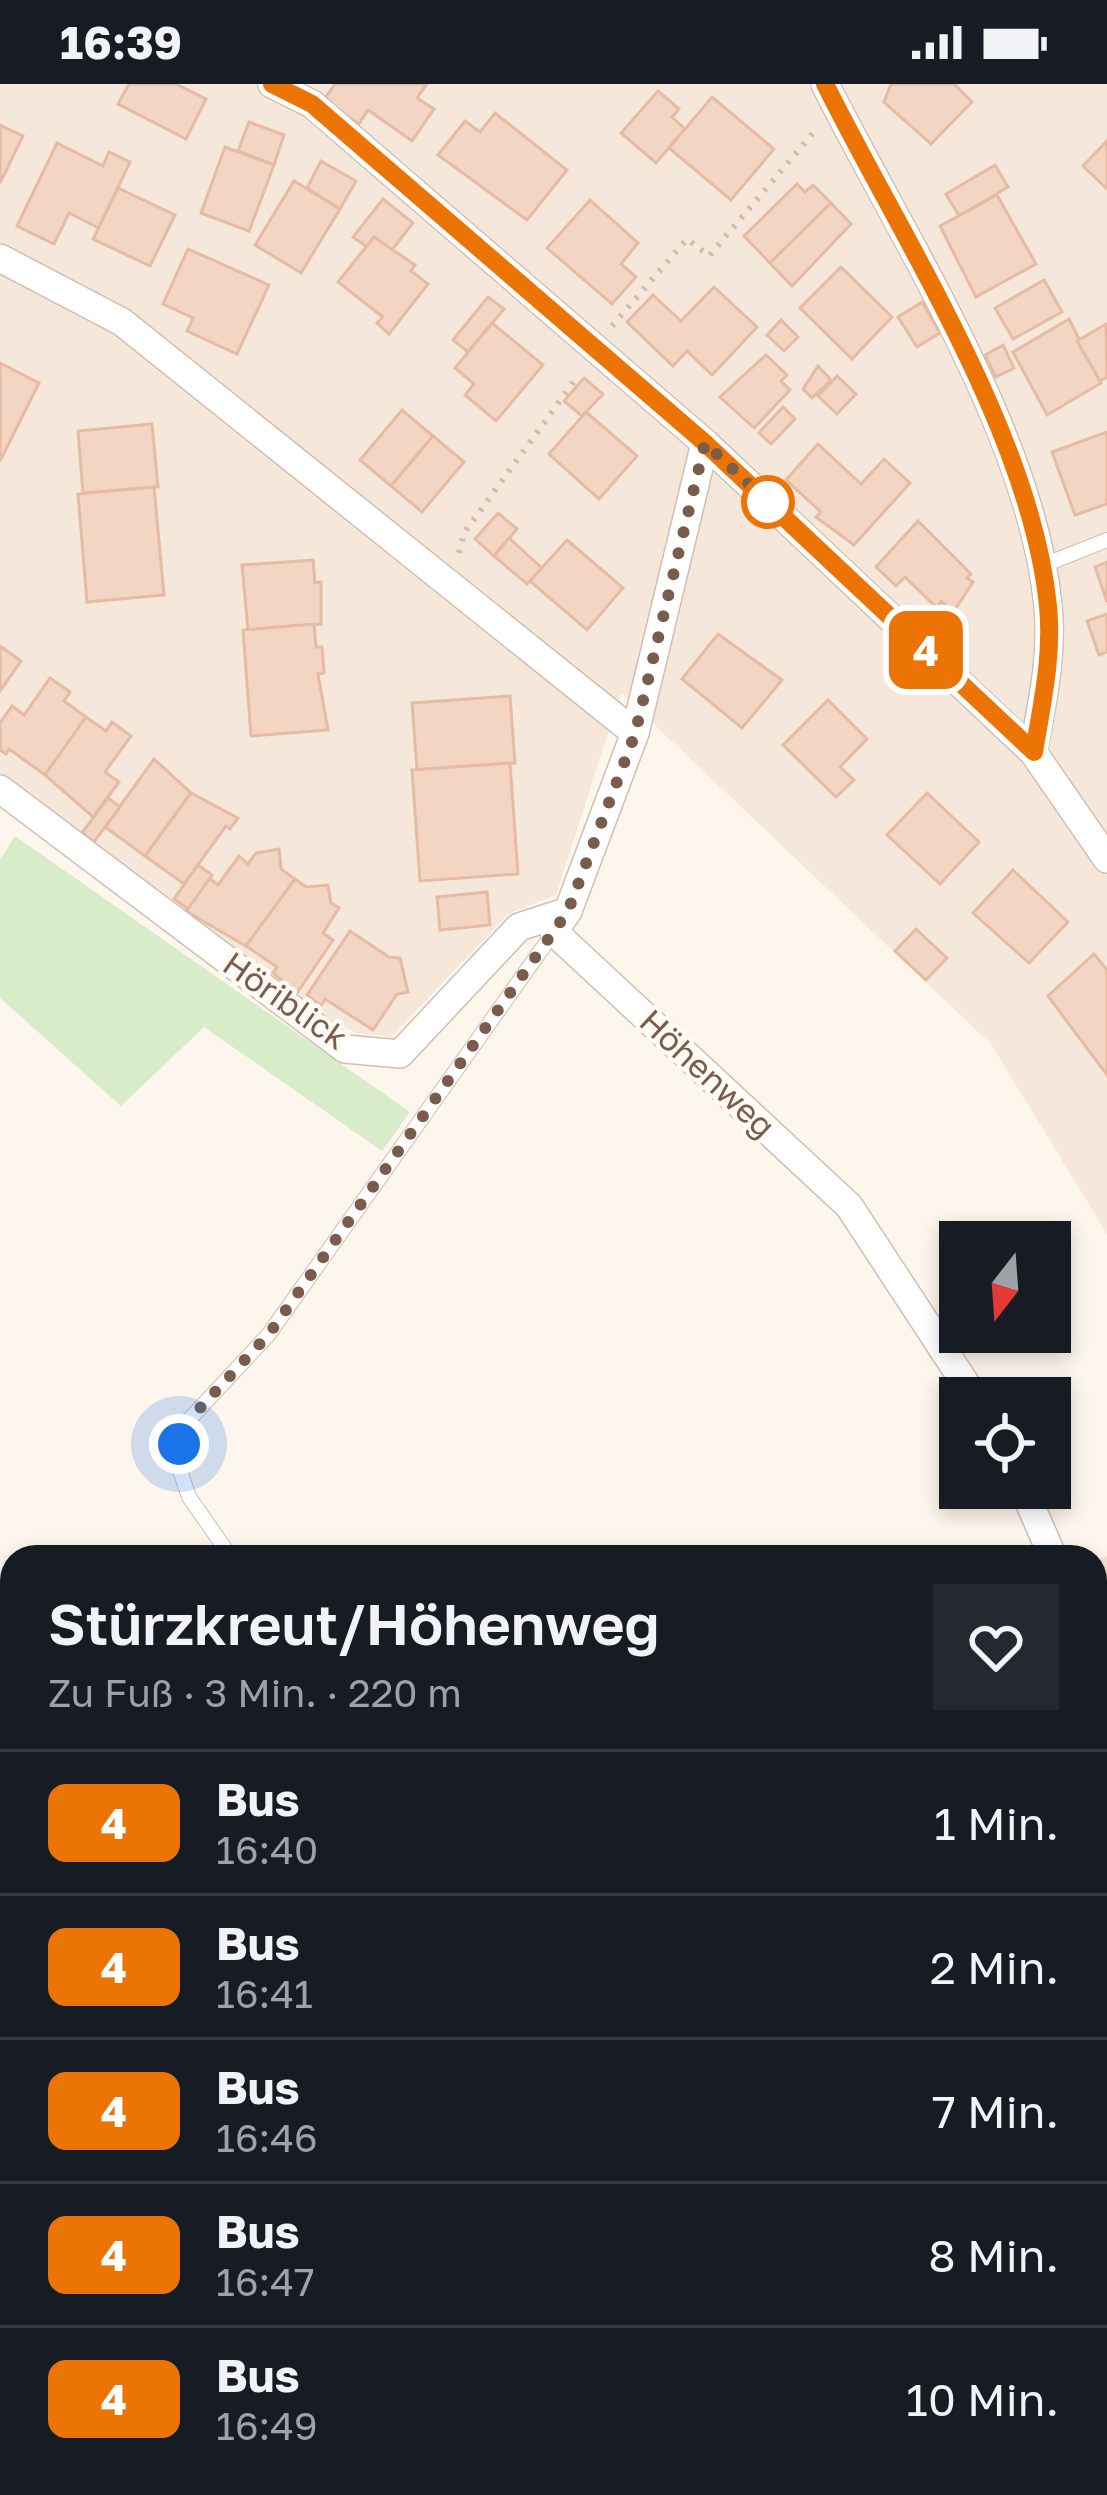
<!DOCTYPE html>
<html lang="de">
<head>
<meta charset="utf-8">
<style>
  body { margin:0; font-family:"Golos Text",sans-serif; background:#242831; color:#f1f3f6; height:100vh; display:flex; flex-direction:column; font-size:45px; white-space:nowrap }
  * { box-sizing:border-box; margin:0 }
  p { font-size:39px; color:#9ea1a6 }
  .icon { flex:none; width:66px; height:66px; fill:none; stroke:currentColor; stroke-width:2; stroke-linecap:round; stroke-linejoin:round }
  .map { position:relative; flex:1; overflow:hidden }
  .drawer { position:absolute; left:0px; top:1461px; width:1107px; height:951px; display:flex; flex-direction:column; background:#171b24; border-radius:36px 36px 0 0; box-shadow:0 6px 18px #0003 }
  .drawer>* { flex:none }
  .badge { padding:0 24px; border-radius:18px; font-size:42px; line-height:78px }
  .needle { width:78px; rotate:197deg }
  .fabs { position:absolute; left:939px; top:1137px; display:grid; gap:24px }
  .fabs a { display:grid; place-items:center; width:132px; height:132px; border-radius:0px; background:#171b24; box-shadow:0 6px 18px #0003; font-size:60px }
  .you { position:absolute; width:60px; height:60px; margin:-30px; border:9px solid #fff; border-radius:50%; background:#1a73e8; box-shadow:0 0 0 18px #1a73e833 }
  .map>.badge { position:absolute; translate:-50% -50%; box-shadow:0 0 0 6px #fff }
  .round { display:grid; place-items:center; flex:none; width:126px; height:126px; border-radius:0px; background:#242831 }
  .head { display:flex; align-items:center; justify-content:space-between; height:204px; padding:0 48px }
  h1 { font-size:57px; font-weight:600; line-height:90px }
  ul { padding:0; list-style:none }
  li { display:flex; align-items:center; gap:36px; height:144px; padding:0 48px; border-top:3px solid #363941 }
  li div { flex:1 }
  li b { display:block; font-size:45px }
  li em { font-style:normal }
  li .badge { min-width:132px; font-weight:700; text-align:center }
  .status { display:flex; justify-content:space-between; align-items:center; height:84px; padding:0 60px; background:#171b24; direction:ltr }
  .status svg { height:33px; fill:currentColor }
  .map>svg:first-child { display:block }
</style>
</head>
<body>
<div class="status"><b>16:39</b><svg viewBox="0 0 49 12"><path d="M0 12V9h3v3zM5 12V6h3v6zM10 12V3h3v9zM15 12V0h3v12zM26 1h20v11H26zM47 4h2v5h-2z"/></svg></div>
<div class="map">
<svg width="1107" height="2411" viewBox="0 0 1107 2411">
  <rect width="100%" height="100%" fill="#fdf6ec"/>
  <g fill="#f5e8da">
    <path d="M0,0H1107V1150L991,960L621,609L556,811L508,830L391,953L357,949L305,922L0,692Z"/>
    <path d="M1107,1472V1575L1095,1546V1476Z"/>
  </g>
  <g fill="#d8ecc9">
    <path d="M15,752L410,1028L382,1067L204,943L121,1022L0,914V776Z"/>
    <path d="M0,2288L12,2304V2400H82L91,2411H0Z"/>
  </g>
  <g fill="#f3d5c3" stroke="#e6bba3" stroke-width="3">
    <path d="M129,0H176L206,15L186,55L118,20Z"/>
    <path d="M335,0H427L417,14L434,25L412,57L368,26L359,40L324,16Z"/>
    <path d="M891,0H954L972,18L931,60L884,18Z"/>
    <path d="M658,7L679,25L672,33L685,45L656,79L621,49Z"/>
    <path d="M712,13L774,65L731,116L669,64Z"/>
    <path d="M495,29L567,86L527,136L438,71L465,37L480,48Z"/>
    <path d="M249,38L284,51L274,81L238,67Z"/>
    <path d="M0,41L23,52L0,99Z"/>
    <path d="M1107,57V105L1083,82Z"/>
    <path d="M57,59L103,82L109,68L130,78L99,144L69,129L54,160L17,142Z"/>
    <path d="M225,63L274,81L249,147L201,129Z"/>
    <path d="M321,77L356,97L340,125L307,104Z"/>
    <path d="M995,81L1008,103L959,132L946,110Z"/>
    <path d="M294,97L340,125L301,189L255,161Z"/>
    <path d="M797,100L805,108L813,101L831,119L770,179L744,152Z"/>
    <path d="M118,104L175,131L150,182L93,155Z"/>
    <path d="M997,111L1036,180L976,213L940,142Z"/>
    <path d="M383,115L413,139L391,167L374,153L367,163L353,153Z"/>
    <path d="M590,116L638,159L621,180L636,193L612,220L547,164Z"/>
    <path d="M831,119L851,140L792,202L770,179Z"/>
    <path d="M374,153L415,181L411,187L428,200L389,250L377,239L383,233L338,198Z"/>
    <path d="M188,165L269,201L237,270L187,247L193,234L163,220Z"/>
    <path d="M841,183L892,233L852,275L800,224Z"/>
    <path d="M1044,196L1062,228L1013,255L995,224Z"/>
    <path d="M714,203L757,243L712,291L687,267L673,282L627,238L653,211L681,237Z"/>
    <path d="M488,213L504,225L468,268L453,256Z"/>
    <path d="M922,218L940,249L917,263L898,233Z"/>
    <path d="M1069,235L1101,299L1047,331L1013,268Z"/>
    <path d="M781,236L798,253L784,267L767,251Z"/>
    <path d="M492,239L543,281L496,337L465,311L474,300L455,284Z"/>
    <path d="M1106,240L1107,293L1100,297L1077,257Z"/>
    <path d="M1003,261L1014,284L996,293L985,271Z"/>
    <path d="M766,271L787,291L781,297L790,306L754,344L720,313Z"/>
    <path d="M0,279L39,299L0,377Z"/>
    <path d="M818,282L831,296L812,314L803,305Z"/>
    <path d="M837,292L856,310L837,330L818,312Z"/>
    <path d="M584,294L603,310L582,332L564,317Z"/>
    <path d="M783,323L795,335L771,360L759,349Z"/>
    <path d="M402,326L433,352L391,402L360,376Z"/>
    <path d="M586,328L637,372L599,415L549,370Z"/>
    <path d="M152,340L158,403L83,409L78,347Z"/>
    <path d="M1107,348V420L1075,431L1052,368Z"/>
    <path d="M433,352L464,378L422,428L391,402Z"/>
    <path d="M818,360L861,400L884,375L910,399L854,461L816,433L821,428L786,396Z"/>
    <path d="M154,403L164,511L87,518L78,410Z"/>
    <path d="M498,429L517,445L494,472L475,455Z"/>
    <path d="M918,437L971,490L967,494L973,498L953,529L941,517L937,524L905,493L896,502L876,483Z"/>
    <path d="M509,454L542,484L527,500L494,472Z"/>
    <path d="M567,456L623,504L587,546L530,497Z"/>
    <path d="M313,476L315,499L321,498V540L248,546L242,481Z"/>
    <path d="M1107,478V518L1095,483Z"/>
    <path d="M1107,530V568L1099,571L1087,537Z"/>
    <path d="M314,540L316,563H322L324,589L318,590L328,646L251,652L243,546Z"/>
    <path d="M718,550L782,596L742,644L682,595Z"/>
    <path d="M0,562L21,577L0,607Z"/>
    <path d="M50,594L70,608L64,617L86,633L45,691L9,665L6,670L0,666V639L12,622L24,631Z"/>
    <path d="M510,612L515,679L417,686L412,619Z"/>
    <path d="M828,616L867,655L840,683L854,696L836,713L783,661Z"/>
    <path d="M86,633L106,647L112,638L131,652L105,688L119,698L93,733L45,691Z"/>
    <path d="M154,675L191,709L145,772L105,743Z"/>
    <path d="M510,679L518,790L420,797L412,686Z"/>
    <path d="M191,709L238,734L230,745L226,742L184,800L145,772Z"/>
    <path d="M927,709L979,758L940,800L887,751Z"/>
    <path d="M108,714L120,723L94,758L82,749Z"/>
    <path d="M279,765L281,785L295,795L246,862L186,827L209,794L218,801L239,772L248,780L256,769Z"/>
    <path d="M198,781L212,791L188,825L174,815Z"/>
    <path d="M1013,786L1068,838L1029,879L973,829Z"/>
    <path d="M295,795L306,803L328,801L331,819L339,824L323,849L333,856L297,909L273,889L277,883L246,862Z"/>
    <path d="M487,808L490,841L440,846L437,813Z"/>
    <path d="M916,845L947,874L926,896L895,867Z"/>
    <path d="M350,847L389,873L400,874L408,908L397,910L373,946L325,915L321,922L307,911Z"/>
    <path d="M1094,870L1107,886V991L1048,912Z"/>
    <path d="M12,1758V1804L0,1787V1766Z"/>
  </g>
  <g fill="none" stroke-linecap="round" stroke-linejoin="round">
    <g stroke="#d1beb0" stroke-width="16">
      <g id="lane">
        <path d="M1039,483L1107,456"/>
        <path d="M231,1473L189,1413L179,1384L187,1338L269,1250L554,848"/>
        <path d="M0,2331L12,2347"/>
        <path d="M52,2400L60,2411"/>
        <path d="M661,2400L666,2411"/>
      </g>
    </g>
    <g stroke="#d1beb0" stroke-width="30">
      <g id="street">
        <path d="M272,0L312,20L705,359L1033,668L1107,775"/>
        <path d="M825,0C901,152 1032,351 1048,522C1053,572 1042,619 1033,668"/>
        <path d="M0,174L122,238L635,649L568,827L554,848L849,1122L975,1314"/>
        <path d="M635,649L705,359"/>
        <path d="M0,705L345,965L400,970L519,843L568,827"/>
        <path d="M1023,1404L1053,1473"/>
        <path d="M1095,1569L1107,1597"/>
      </g>
    </g>
    <g stroke="#d9b8a5" stroke-width="6" stroke-dasharray="3 9" stroke-linecap="butt">
      <path d="M612,242L687,155L709,172L814,48"/>
      <path d="M459,469L464,449L578,292"/>
      <path d="M0,1661L12,1663"/>
    </g>
    <use href="#lane" stroke="#fff" stroke-width="14"/>
    <use href="#street" stroke="#fff" stroke-width="27"/>
  </g>
  <g fill="none" stroke-linecap="round" stroke-linejoin="round">
    <g stroke="#fff" stroke-width="27">
      <path id="line" d="M272,0L312,20L705,359L1034,668C1042,619 1053,572 1048,522C1031,350 901,153 825,0"/>
    </g>
    <use href="#line" stroke="#ec7405" stroke-width="18"/>
    <path stroke="#7a5c4d" stroke-width="12" stroke-dasharray="0 21.6" d="M179,1360L187,1338L269,1250L568,827L635,650L705,359L768,418"/>
  </g>
  <circle fill="#fff" stroke="#ec7405" stroke-width="6" cx="768" cy="418" r="24"/>
  <g text-anchor="middle" dominant-baseline="central" stroke-width="9" stroke-linejoin="round" paint-order="stroke">
    <g font-size="33" fill="#7a5c4d" stroke="#fffaf3">
      <text transform="translate(286 916) rotate(35)">Höriblick</text>
      <text transform="translate(708 989) rotate(43)">Höhenweg</text>
    </g>
  </g>
</svg>
<div class="fabs">
<a><svg class="needle" viewBox="-14 -14 28 28"><path d="M0-13l5 13h-10z" fill="#e53935"/><path d="M0 13l5-13h-10z" fill="#9ea1a6"/></svg></a>
<a><svg class="icon" aria-label="locate" viewBox="0 0 24 24"><circle cx="12" cy="12" r="6"/><path d="M12 2v4M12 18v4M2 12h4M18 12h4"/></svg></a>
</div>
<div class="you" style="left:179px;top:1360px"></div>
<b class="badge" style="left:926px;top:566px;background:#ec7405;color:#fff">4</b>
<section class="drawer">
<div class="head"><div><h1>Stürzkreut/Höhenweg</h1><p>Zu Fuß · 3 Min. · 220 m</p></div><a class="round"><svg class="icon" aria-label="heart" viewBox="0 0 24 24"><path d="M12 20l-8-8c-3-5 5-10 8-4 3-6 11-1 8 4z"/></svg></a></div>
<ul>
<li><span class="badge" style="background:#ec7405;color:#fff">4</span><div><b>Bus</b><p>16:40</p></div><em>1 Min.</em></li>
<li><span class="badge" style="background:#ec7405;color:#fff">4</span><div><b>Bus</b><p>16:41</p></div><em>2 Min.</em></li>
<li><span class="badge" style="background:#ec7405;color:#fff">4</span><div><b>Bus</b><p>16:46</p></div><em>7 Min.</em></li>
<li><span class="badge" style="background:#ec7405;color:#fff">4</span><div><b>Bus</b><p>16:47</p></div><em>8 Min.</em></li>
<li><span class="badge" style="background:#ec7405;color:#fff">4</span><div><b>Bus</b><p>16:49</p></div><em>10 Min.</em></li>
</ul>
</section>
</div>
</body>
</html>
